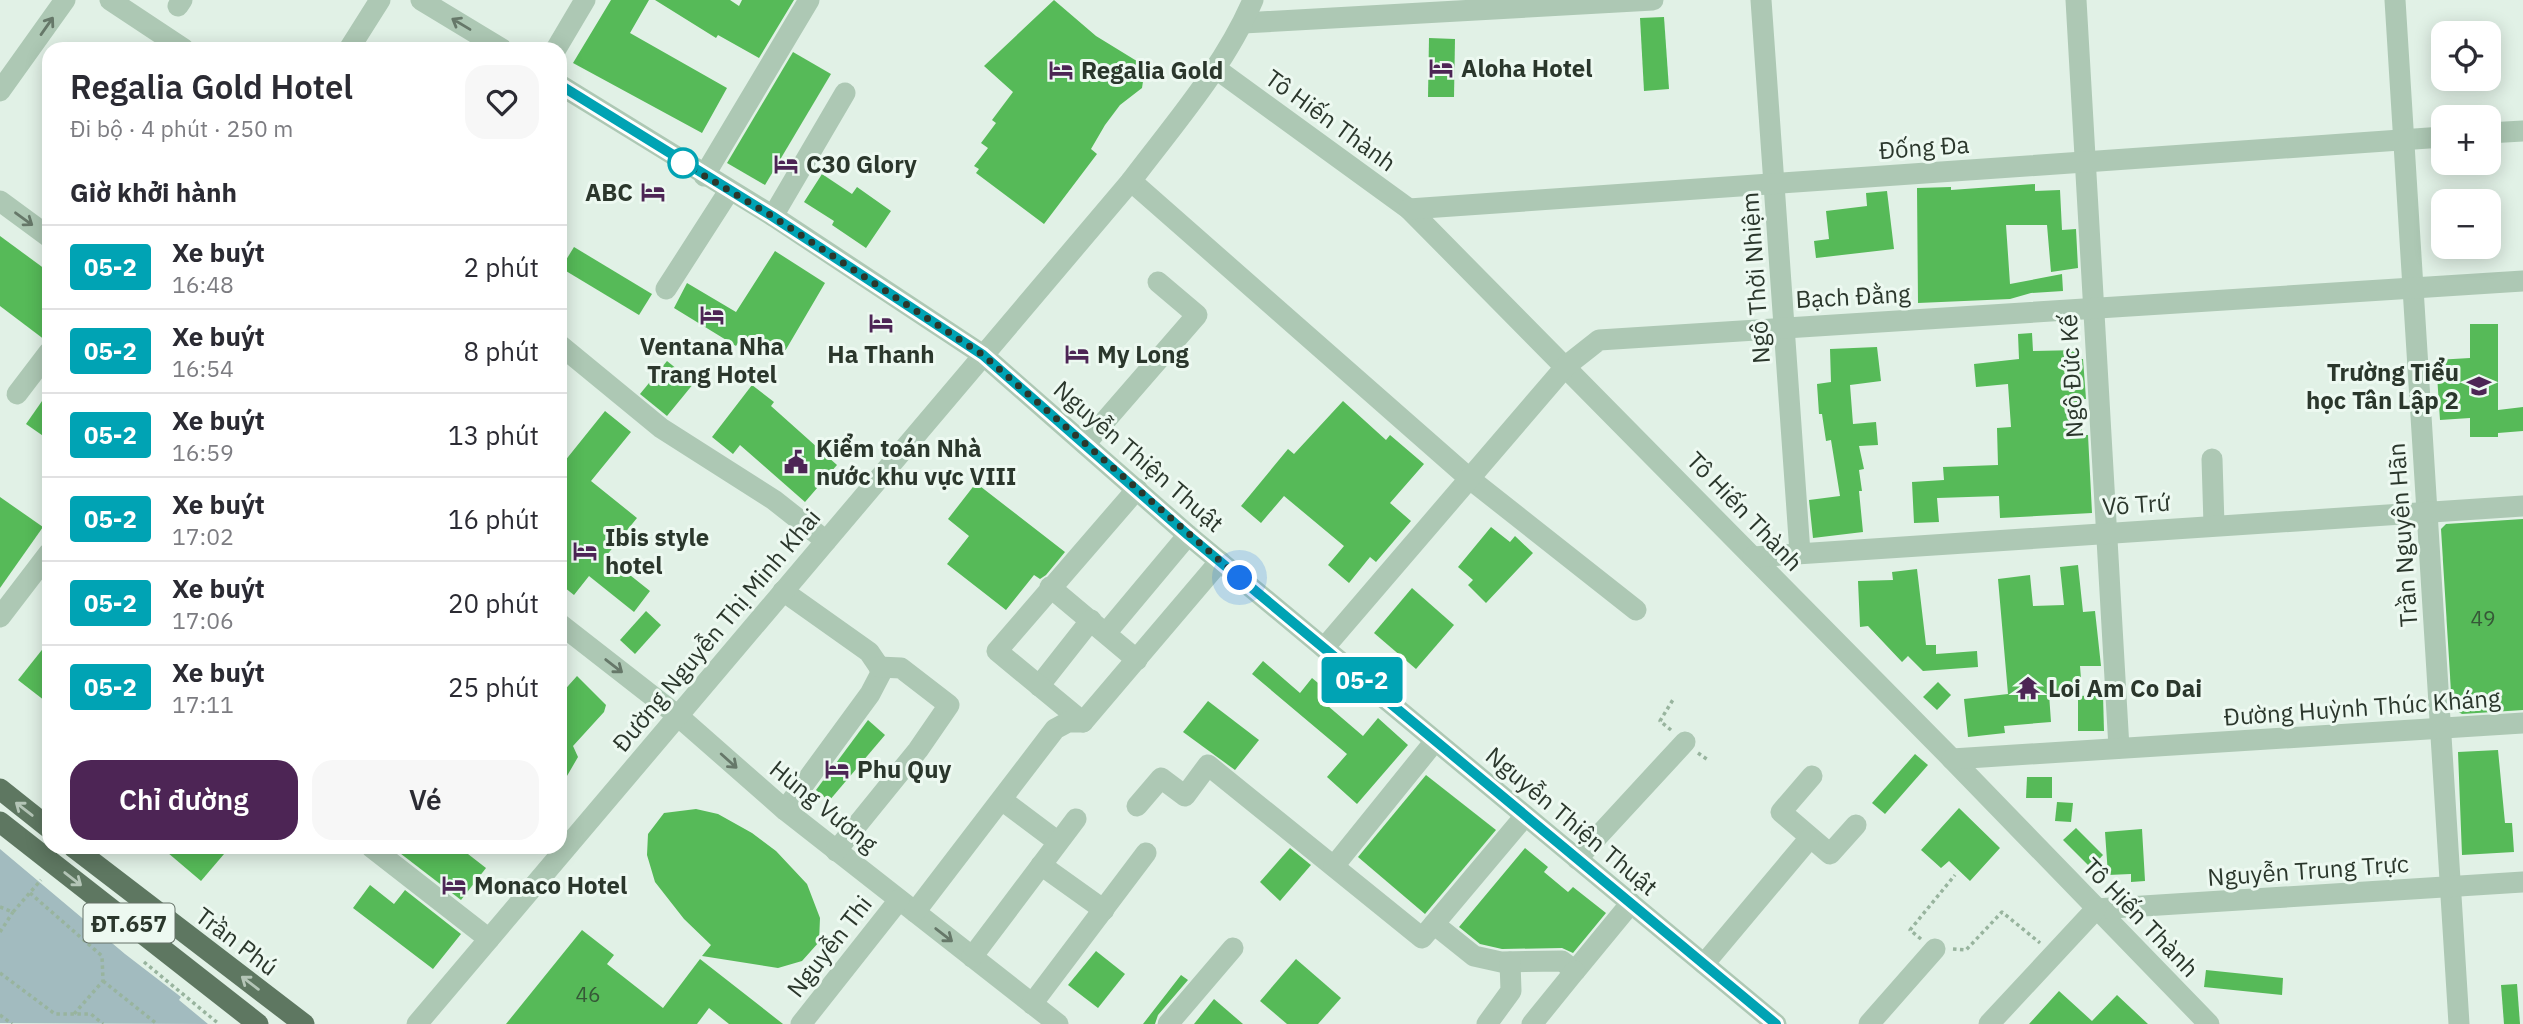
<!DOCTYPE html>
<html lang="vi">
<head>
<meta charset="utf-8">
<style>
  body { margin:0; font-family:"IBM Plex Sans",sans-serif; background:#f7f7f7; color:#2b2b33; height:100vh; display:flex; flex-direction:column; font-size:26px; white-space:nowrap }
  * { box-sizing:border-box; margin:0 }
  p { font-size:23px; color:#7c7c81 }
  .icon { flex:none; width:38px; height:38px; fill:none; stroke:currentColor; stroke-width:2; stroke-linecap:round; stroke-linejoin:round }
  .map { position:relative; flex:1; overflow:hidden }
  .side { position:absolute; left:42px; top:42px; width:525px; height:812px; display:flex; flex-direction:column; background:#fff; border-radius:21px; box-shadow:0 4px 18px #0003 }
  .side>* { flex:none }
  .badge { padding:0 14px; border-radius:5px; font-size:24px; line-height:46px }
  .controls { position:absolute; left:2431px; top:21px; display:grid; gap:14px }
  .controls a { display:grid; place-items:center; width:70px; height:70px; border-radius:14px; background:#fff; box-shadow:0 4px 18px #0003; font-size:35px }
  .you { position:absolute; width:35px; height:35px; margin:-18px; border:5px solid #fff; border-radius:50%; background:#1a73e8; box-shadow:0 0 0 10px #1a73e833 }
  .map>.badge { position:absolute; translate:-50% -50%; box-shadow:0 0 0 4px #fff }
  h2 { padding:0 28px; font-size:26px; line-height:63px }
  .round { display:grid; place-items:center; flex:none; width:74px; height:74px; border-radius:21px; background:#f7f7f7 }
  .summary { display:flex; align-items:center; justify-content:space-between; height:119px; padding:0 28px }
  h1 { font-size:33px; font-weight:600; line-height:52px }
  .action { display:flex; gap:14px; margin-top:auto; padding:14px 28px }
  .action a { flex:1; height:80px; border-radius:21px; background:#4d2555; color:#fff; font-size:28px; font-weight:600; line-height:80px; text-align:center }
  .action a+a { background:#f7f7f7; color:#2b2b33 }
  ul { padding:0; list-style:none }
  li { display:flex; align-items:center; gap:21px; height:84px; padding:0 28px; border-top:2px solid #e1e1e2 }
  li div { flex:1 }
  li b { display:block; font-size:26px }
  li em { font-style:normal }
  li .badge { min-width:77px; font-weight:700; text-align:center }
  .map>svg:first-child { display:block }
</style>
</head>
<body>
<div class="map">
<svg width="2523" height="1024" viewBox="0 0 2523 1024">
  <rect width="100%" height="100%" fill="#e1f1e6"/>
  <path fill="#a2bbbf" d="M0,849L125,954L181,997L179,1000L208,1024L0,1023Z"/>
  <g fill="#56ba58">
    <path d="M611,0H649L630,33L727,88L702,133L573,63Z"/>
    <path d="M655,0H730L739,6L742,0H794L759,58L718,35L716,38Z"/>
    <path d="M1054,0L1096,36L1140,63L1144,75L1142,88L1120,105L1105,125L1091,149L1097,154L1044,224L976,173L979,169L974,166L988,148L981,143L996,123L992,120L1013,92L984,66Z"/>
    <path d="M1664,17L1669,89L1644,91L1640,18Z"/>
    <path d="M1429,38L1455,39L1454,97H1428Z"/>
    <path d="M793,52L831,74L765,185L727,163Z"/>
    <path d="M822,174L852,194L857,187L891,211L866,248L832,225L834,221L804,202Z"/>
    <path d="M2035,184V191L2060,190L2062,230L2076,229L2078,268L2051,272L2047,225H2006L2010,284L2062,274L2063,291L2031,293L2010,299L1918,303L1917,188L1951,187V190Z"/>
    <path d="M1887,191L1894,249L1816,258L1814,241L1829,239L1826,211L1867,206L1866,193Z"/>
    <path d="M0,236L49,272V339L45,340L0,306Z"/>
    <path d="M574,247L652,294L639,315L561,268Z"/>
    <path d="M775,251L825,283L781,358L742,336L736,346L674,308L687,283L736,312Z"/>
    <path d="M2470,324H2498V410L2523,407V431L2498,433V437H2470V418L2440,420L2436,360L2470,358Z"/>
    <path d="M2032,333L2033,351L2080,350V359H2083L2086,399H2080L2082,435H2088L2092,513L2000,518L1999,496L1937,498L1939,522L1914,523L1912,482L1944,480L1943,467L1998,465L1997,428L2011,427L2008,384L1976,387L1974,364L2019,359L2018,334Z"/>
    <path d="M1877,347L1881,381L1850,385L1853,424L1876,422L1878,445L1859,446L1864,469L1859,470L1862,491H1859L1863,532L1813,538L1809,500L1840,496L1831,440L1826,441L1822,414H1819L1817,384L1831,382L1830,349Z"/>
    <path d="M667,361L694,383L667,416L640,394Z"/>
    <path d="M752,385L774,402L771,406L837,465L805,502L740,445L733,454L712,437Z"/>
    <path d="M49,391V440L26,424Z"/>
    <path d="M1343,401L1386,440L1390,435L1424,464L1390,503L1411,521L1376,562L1370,557L1349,583L1328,565L1344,546L1284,496L1261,523L1241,506L1288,449L1294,454Z"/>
    <path d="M605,411L631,432L591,481L637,518L606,556L650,591L634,612L589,576L574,595L560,584V467Z"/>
    <path d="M976,483L1065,552L1046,575L1040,579L1034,575L1006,610L947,564L969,536L948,519Z"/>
    <path d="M0,497L43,527L0,588Z"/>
    <path d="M2523,519V710L2462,714L2452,708L2441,529L2446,524Z"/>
    <path d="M1491,527L1510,542L1515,536L1533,553L1486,603L1468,585L1473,580L1458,567Z"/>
    <path d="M2078,565L2083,612L2095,611L2101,666H2080L2082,692L2049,694L2051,722L2004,726L2005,733L1968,737L1964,699L2008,694L1998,579L2030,575L2033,606L2064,605L2060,567Z"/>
    <path d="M1917,569L1926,645H1936V654L1977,651L1978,667L1923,671L1908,656L1902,662L1868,626L1860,627L1858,581L1893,580L1892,572Z"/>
    <path d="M1412,588L1454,625L1416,669L1374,633Z"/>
    <path d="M646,611L661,625L635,654L620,640Z"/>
    <path d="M49,641V704L18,680Z"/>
    <path d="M1263,661L1300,693L1312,678L1335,697L1328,706L1363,736L1378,718L1408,745L1357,804L1327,777L1347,754L1252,674Z"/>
    <path d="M577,676L606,705L604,712L573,746L578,757L560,788V695Z"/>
    <path d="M1938,682L1951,695L1937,710L1923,697Z"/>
    <path d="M2103,695L2104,731H2078V696Z"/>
    <path d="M1208,701L1259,740L1235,770L1183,732Z"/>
    <path d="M868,720L885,735L829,801L816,790Z"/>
    <path d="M2498,750L2505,823H2512L2514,852L2462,855L2458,752Z"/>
    <path d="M1915,754L1928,765L1885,814L1872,803Z"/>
    <path d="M1426,775L1496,830L1425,914L1358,857Z"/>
    <path d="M2027,777H2052V798H2026Z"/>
    <path d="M2057,802L2073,803L2071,822L2055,821Z"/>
    <path d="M1959,808L2000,848L1970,881L1949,861L1941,868L1921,850Z"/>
    <path d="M696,809L718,814L752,833L776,851L807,884L820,918L819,942L802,961L778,968L702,956L711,945L684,919L655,882L647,855L648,834L664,813Z"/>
    <path d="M2076,828L2103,855L2091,868L2063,840Z"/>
    <path d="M2142,829L2145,881L2131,882V874L2108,875L2105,832Z"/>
    <path d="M161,847H230L201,881Z"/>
    <path d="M392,847H459L486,868L461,900Z"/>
    <path d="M1290,848L1311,865L1280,901L1260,882Z"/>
    <path d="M1525,848L1548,867L1544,872L1568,892L1573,887L1606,913L1573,953L1562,948L1502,949L1480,944L1459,927Z"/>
    <path d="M370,885L394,904L405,890L461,934L433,969L353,908Z"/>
    <path d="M582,930L614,955L607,964L663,1008L700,959L783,1024H729L709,1008L697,1024H506Z"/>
    <path d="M1096,951L1125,974L1098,1008L1068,985Z"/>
    <path d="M1296,959L1341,998L1318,1024H1287L1260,1001Z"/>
    <path d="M2206,970L2283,978L2282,995L2204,987Z"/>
    <path d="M1181,975L1188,980L1158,1015L1155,1024H1143Z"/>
    <path d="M2517,984L2520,1024H2504L2501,985Z"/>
    <path d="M2059,991L2092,1021L2117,995L2148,1024H2029Z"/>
    <path d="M1214,999L1243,1024H1194Z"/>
  </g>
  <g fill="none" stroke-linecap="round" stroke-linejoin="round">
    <g stroke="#98b49e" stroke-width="3.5" stroke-dasharray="3.5 3.5" stroke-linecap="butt">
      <path d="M1671,730L1660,721L1674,698"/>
      <path d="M1698,753L1708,760"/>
      <path d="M30,893L102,956L103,981L74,1014"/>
      <path d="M0,907L13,912L41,880"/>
      <path d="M0,932L13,912"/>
      <path d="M1921,939L1910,930L1955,875"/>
      <path d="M1953,949L1966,950L2002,912L2040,943"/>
      <path d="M144,962L219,1024"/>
      <path d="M0,973L55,1014H91L103,1024"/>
      <path d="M103,981L157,1024"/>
      <path d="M0,1015L12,1024"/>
    </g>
    <g stroke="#adc8b4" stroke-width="21">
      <path d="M110,0L184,49"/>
      <path d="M421,0L502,49"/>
      <path d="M1761,0L1800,553"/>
      <path d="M2076,0L2119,748"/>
      <path d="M2395,0L2459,1024"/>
      <path d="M178,6L182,0"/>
      <path d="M1243,23L1653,0"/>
      <path d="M349,49L380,0"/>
      <path d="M556,49L585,0"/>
      <path d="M1215,68L1409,209L1952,759L2209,1024"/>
      <path d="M560,85L773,216L983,355L1188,535L1776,1024"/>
      <path d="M0,91L65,0"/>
      <path d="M2488,133L2523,131"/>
      <path d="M704,176L809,0"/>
      <path d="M1131,181L1470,479L1636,610"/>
      <path d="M0,201L49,237"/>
      <path d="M1409,209L2443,137"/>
      <path d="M773,216L845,93"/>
      <path d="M666,289L729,191"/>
      <path d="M560,345L661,428L774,500L826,541"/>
      <path d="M17,394L49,352"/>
      <path d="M1085,444L1197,315L1158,282"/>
      <path d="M2212,459L2214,525"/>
      <path d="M1753,557L2523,506"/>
      <path d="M1050,587L1137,660"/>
      <path d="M783,591L869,652L882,671L870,694L785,810"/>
      <path d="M0,617L49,553"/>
      <path d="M560,624L678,716L785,810L1058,1024"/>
      <path d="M1106,633L1188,535"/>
      <path d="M1324,648L1566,366L1599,340L2523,281"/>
      <path d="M1039,686L1091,620"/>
      <path d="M1083,722L997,651L1137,489"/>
      <path d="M1952,759L2523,723"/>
      <path d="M1812,776L1781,812L1830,854L1856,825"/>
      <path d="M1002,800L1058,842"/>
      <path d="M1137,806L1161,778L1185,796L1208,765L1422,938L1434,924"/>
      <path d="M1525,816L1434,924L1474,956L1501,962L1562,961L1575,971L1631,903"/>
      <path d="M371,847L489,939"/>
      <path d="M836,851L918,750L949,705L901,668L879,667"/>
      <path d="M1577,859L1685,742"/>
      <path d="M1041,865L1104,910"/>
      <path d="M1334,866L1435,741"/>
      <path d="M2096,909L2523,882"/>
      <path d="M915,912L1055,729L1068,722H1083L1220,561"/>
      <path d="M972,957L1076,819"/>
      <path d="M1704,964L1809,839"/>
      <path d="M1032,1004L1146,853"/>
      <path d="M417,1024L1131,181C1174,124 1225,66 1253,0"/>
      <path d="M801,1024L899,900"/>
      <path d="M1168,1024L1233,948"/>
      <path d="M1487,1024L1511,991L1510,962"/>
      <path d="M1532,1024L1575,971"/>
      <path d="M1869,1024L1935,949"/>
      <path d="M1989,1024L2096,909"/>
    </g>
    <g stroke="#5e7761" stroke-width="21">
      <path d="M0,789L49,828"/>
      <path d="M0,822L258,1024"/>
      <path d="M73,847L304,1024"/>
    </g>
  </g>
  <defs><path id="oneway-shaft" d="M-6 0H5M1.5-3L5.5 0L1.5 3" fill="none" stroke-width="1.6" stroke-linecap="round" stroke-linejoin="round" transform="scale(1.75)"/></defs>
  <g stroke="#667869">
    <use href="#oneway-shaft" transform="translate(461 24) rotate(-149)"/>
    <use href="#oneway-shaft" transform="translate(47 26) rotate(-55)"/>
    <use href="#oneway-shaft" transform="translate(24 219) rotate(36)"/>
    <use href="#oneway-shaft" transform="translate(614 666) rotate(38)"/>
    <use href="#oneway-shaft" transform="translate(729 761) rotate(42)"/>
    <use href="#oneway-shaft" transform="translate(944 935) rotate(38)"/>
  </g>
  <g stroke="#b4c5b7">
    <use href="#oneway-shaft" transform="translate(24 809) rotate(-142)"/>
    <use href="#oneway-shaft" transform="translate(73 879) rotate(38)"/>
    <use href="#oneway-shaft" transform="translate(250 983) rotate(-143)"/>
  </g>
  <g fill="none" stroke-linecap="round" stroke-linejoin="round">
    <g stroke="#fff" stroke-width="16">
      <path id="line" d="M560,85L772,216L983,355L1188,535L1776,1024"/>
    </g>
    <use href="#line" stroke="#00a3b4" stroke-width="10"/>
    <path stroke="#2b372c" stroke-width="7" stroke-dasharray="0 12.6" d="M683,163L772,216L983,355L1240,578"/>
  </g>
  <defs>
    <g id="hotel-bare" transform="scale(1.89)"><path d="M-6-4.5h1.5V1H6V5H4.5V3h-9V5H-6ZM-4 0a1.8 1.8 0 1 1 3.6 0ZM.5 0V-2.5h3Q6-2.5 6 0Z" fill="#4d2555" stroke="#edf9f1" stroke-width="2.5" paint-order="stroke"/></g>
    <g id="school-bare" transform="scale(1.89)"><path d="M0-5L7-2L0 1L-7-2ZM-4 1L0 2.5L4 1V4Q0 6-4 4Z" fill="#4d2555" stroke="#edf9f1" stroke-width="2.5" paint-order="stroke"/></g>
    <g id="civic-bare" transform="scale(1.89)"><path d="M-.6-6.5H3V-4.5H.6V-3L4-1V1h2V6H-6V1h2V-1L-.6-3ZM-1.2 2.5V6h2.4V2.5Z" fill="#4d2555" stroke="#edf9f1" stroke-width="2.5" paint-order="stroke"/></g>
    <g id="temple-bare" transform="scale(1.89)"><path d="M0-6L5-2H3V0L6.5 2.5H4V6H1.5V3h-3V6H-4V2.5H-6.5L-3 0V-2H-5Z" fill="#4d2555" stroke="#edf9f1" stroke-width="2.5" paint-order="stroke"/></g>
  </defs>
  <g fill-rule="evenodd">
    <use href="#hotel-bare" x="1441" y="68"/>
    <use href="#hotel-bare" x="1061" y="70"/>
    <use href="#hotel-bare" x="786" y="164"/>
    <use href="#hotel-bare" x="653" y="192"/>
    <use href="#hotel-bare" x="712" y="315"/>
    <use href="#hotel-bare" x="881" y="323"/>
    <use href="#hotel-bare" x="1077" y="354"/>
    <use href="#school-bare" x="2479" y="386"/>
    <use href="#civic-bare" x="796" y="462"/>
    <use href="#hotel-bare" x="585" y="551"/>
    <use href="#temple-bare" x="2028" y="688"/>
    <use href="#hotel-bare" x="837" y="769"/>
    <use href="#hotel-bare" x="454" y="885"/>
  </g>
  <circle fill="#fff" stroke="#00a3b4" stroke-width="3.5" cx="683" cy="163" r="14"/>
  <g text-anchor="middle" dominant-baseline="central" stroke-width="6" stroke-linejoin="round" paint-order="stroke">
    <g font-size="21" fill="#365837">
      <text x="2483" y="618">49</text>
      <text x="588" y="994">46</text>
    </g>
    <rect fill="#edf9f1" stroke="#657167" stroke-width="2" x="83.5" y="903.5" width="91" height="39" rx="5"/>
    <g font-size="23" font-weight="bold" fill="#2b372c">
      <text x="129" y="923">ĐT.657</text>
    </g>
    <g font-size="24" font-weight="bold" fill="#2b372c" stroke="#edf9f1" text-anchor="start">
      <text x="1461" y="68">Aloha Hotel</text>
      <text x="1081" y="70">Regalia Gold</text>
      <text x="806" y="164">C30 Glory</text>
      <text x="633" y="192" text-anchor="end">ABC</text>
      <text x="712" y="346" text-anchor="middle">Ventana Nha<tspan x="712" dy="28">Trang Hotel</tspan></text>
      <text x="881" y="354" text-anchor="middle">Ha Thanh</text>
      <text x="1097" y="354">My Long</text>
      <text x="2459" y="372" text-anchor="end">Trường Tiểu<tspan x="2459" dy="28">học Tân Lập 2</tspan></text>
      <text x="816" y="448">Kiểm toán Nhà<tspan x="816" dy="28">nước khu vực VIII</tspan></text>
      <text x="605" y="537">Ibis style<tspan x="605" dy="28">hotel</tspan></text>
      <text x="2048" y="688">Loi Am Co Dai</text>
      <text x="857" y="769">Phu Quy</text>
      <text x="474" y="885">Monaco Hotel</text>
    </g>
    <g font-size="24" fill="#2b372c" stroke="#edf9f1">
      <text transform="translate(1331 120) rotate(36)">Tô Hiến Thành</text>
      <text transform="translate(1924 147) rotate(-4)">Đống Đa</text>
      <text transform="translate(1755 278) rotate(-94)">Ngô Thời Nhiệm</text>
      <text transform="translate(1853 296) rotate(-3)">Bạch Đằng</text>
      <text transform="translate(2071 376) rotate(-93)">Ngô Đức Kế</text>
      <text transform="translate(1139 456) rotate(41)">Nguyễn Thiện Thuật</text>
      <text transform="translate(2136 504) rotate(-4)">Võ Trứ</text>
      <text transform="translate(1745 511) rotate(46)">Tô Hiến Thành</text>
      <text transform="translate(2402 535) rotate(-94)">Trần Nguyên Hãn</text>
      <text transform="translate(716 630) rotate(-50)">Đường Nguyễn Thị Minh Khai</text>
      <text transform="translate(2362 707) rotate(-4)">Đường Huỳnh Thúc Kháng</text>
      <text transform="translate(824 806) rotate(39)">Hùng Vương</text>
      <text transform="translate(1572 821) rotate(40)">Nguyễn Thiện Thuật</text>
      <text transform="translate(2308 870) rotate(-4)">Nguyễn Trung Trực</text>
      <text transform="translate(2141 917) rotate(46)">Tô Hiến Thành</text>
      <text transform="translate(237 941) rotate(37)">Trần Phú</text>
      <text transform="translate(829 946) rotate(-52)">Nguyễn Thi</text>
    </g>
  </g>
</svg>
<div class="controls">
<a><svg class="icon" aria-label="locate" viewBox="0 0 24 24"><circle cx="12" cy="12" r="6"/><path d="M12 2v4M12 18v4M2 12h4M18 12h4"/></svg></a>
<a>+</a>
<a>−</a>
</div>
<div class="you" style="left:1240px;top:578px"></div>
<b class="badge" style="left:1362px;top:680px;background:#00a3b4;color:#fff">05-2</b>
<section class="side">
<div class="summary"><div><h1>Regalia Gold Hotel</h1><p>Đi bộ · 4 phút · 250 m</p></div><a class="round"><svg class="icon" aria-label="heart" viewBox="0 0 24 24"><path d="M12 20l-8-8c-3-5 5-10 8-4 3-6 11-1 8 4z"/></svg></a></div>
<h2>Giờ khởi hành</h2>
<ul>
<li><span class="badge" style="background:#00a3b4;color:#fff">05-2</span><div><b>Xe buýt</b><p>16:48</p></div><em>2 phút</em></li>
<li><span class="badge" style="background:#00a3b4;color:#fff">05-2</span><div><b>Xe buýt</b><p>16:54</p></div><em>8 phút</em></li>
<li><span class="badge" style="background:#00a3b4;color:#fff">05-2</span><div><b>Xe buýt</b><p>16:59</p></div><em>13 phút</em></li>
<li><span class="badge" style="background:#00a3b4;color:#fff">05-2</span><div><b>Xe buýt</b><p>17:02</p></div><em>16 phút</em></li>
<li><span class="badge" style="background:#00a3b4;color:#fff">05-2</span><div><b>Xe buýt</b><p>17:06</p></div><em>20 phút</em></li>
<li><span class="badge" style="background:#00a3b4;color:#fff">05-2</span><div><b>Xe buýt</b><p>17:11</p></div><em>25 phút</em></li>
</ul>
<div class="action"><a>Chỉ đường</a><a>Vé</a></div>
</section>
</div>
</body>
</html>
